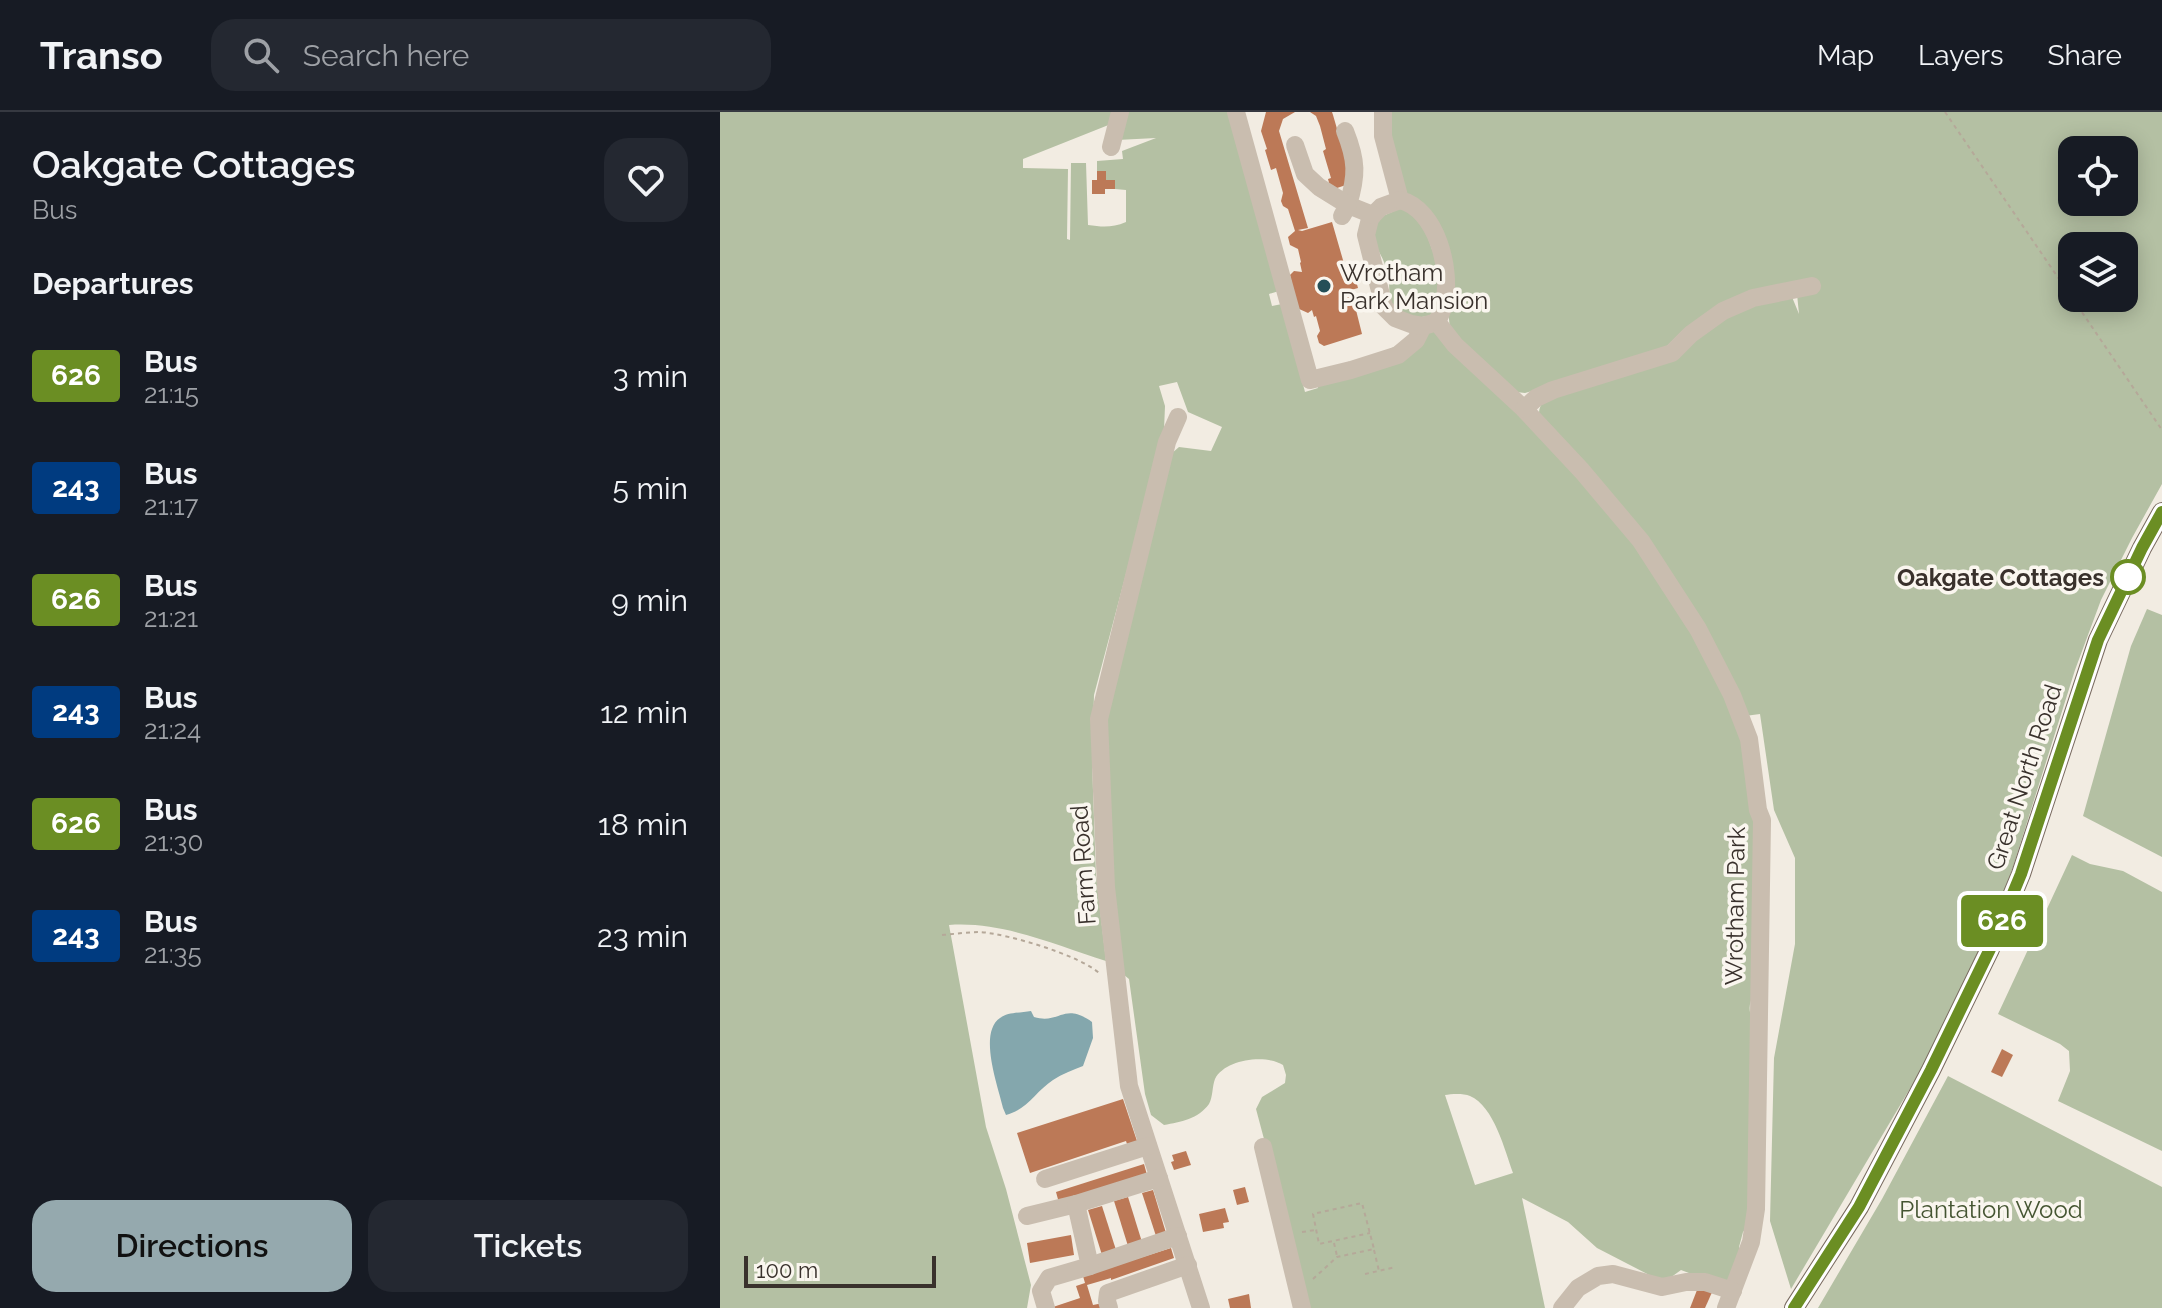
<!DOCTYPE html>
<html lang="en">
<head>
<meta charset="utf-8">
<style>
  body { margin:0; font-family:Raleway,sans-serif; background:#242831; color:#f1f3f6; height:100vh; display:flex; flex-direction:column; font-size:30px; white-space:nowrap }
  * { box-sizing:border-box; margin:0 }
  p { font-size:26px; color:#9ea1a6 }
  .icon { flex:none; width:44px; height:44px; fill:none; stroke:currentColor; stroke-width:2; stroke-linecap:round; stroke-linejoin:round }
  .map { position:relative; flex:1; overflow:hidden }
  .sheet { display:flex; flex-direction:column; background:#171b24; width:720px }
  .sheet>* { flex:none }
  .badge { padding:0 16px; border-radius:6px; font-size:28px; line-height:52px }
  .tools { position:absolute; left:1338px; top:24px; display:grid; gap:16px }
  .tools a { display:grid; place-items:center; width:80px; height:80px; border-radius:16px; background:#171b24; box-shadow:0 4px 20px #0003; font-size:40px }
  .scale { position:absolute; left:24px; bottom:20px; width:192px; box-sizing:border-box; padding-left:8px; border:4px solid #39312c; border-top:0; font-size:22px; line-height:28px; white-space:nowrap; color:#39312c; -webkit-text-stroke:6px #faf6ef; paint-order:stroke }
  .map>.badge { position:absolute; translate:-50% -50%; box-shadow:0 0 0 4px #fff }
  h2 { padding:0 32px; font-size:30px; line-height:72px }
  .round { display:grid; place-items:center; flex:none; width:84px; height:84px; border-radius:24px; background:#242831 }
  .overview { display:flex; align-items:center; justify-content:space-between; height:136px; padding:0 32px }
  h1 { font-size:38px; font-weight:600; line-height:60px }
  .cta { display:flex; gap:16px; margin-top:auto; padding:16px 32px }
  .cta a { flex:1; height:92px; border-radius:24px; background:#95a9ae; color:#111; font-size:32px; font-weight:600; line-height:92px; text-align:center }
  .cta a+a { background:#242831; color:#f1f3f6 }
  ul { padding:0; list-style:none }
  li { display:flex; align-items:center; gap:24px; height:112px; padding:0 32px }
  li div { flex:1 }
  li b { display:block; font-size:30px }
  li em { font-style:normal }
  li .badge { min-width:88px; font-weight:700; text-align:center }
  header { display:flex; align-items:center; gap:48px; box-sizing:border-box; height:112px; padding:0 40px; background:#171b24; border-bottom:2px solid #363941 }
  header strong { font-size:38px }
  nav { display:flex; gap:44px; margin-inline-start:auto; font-size:28px }
  .search { width:560px; height:72px; background:#242831; display:flex; align-items:center; gap:20px; box-sizing:border-box; padding:0 28px; border-radius:24px; color:#9ea1a6; font-size:30px }
  main { display:flex; flex:1; min-height:0 }
  .map>svg:first-child { display:block }
</style>
</head>
<body>
<header>
<strong>Transo</strong>
<div class="search"><svg class="icon" aria-label="search" viewBox="0 0 24 24"><circle cx="10" cy="10" r="6"/><path d="M15 15l6 6"/></svg>Search here</div>
<nav><a>Map</a><a>Layers</a><a>Share</a></nav>
</header>
<main>
<section class="sheet">
<div class="overview"><div><h1>Oakgate Cottages</h1><p>Bus</p></div><a class="round"><svg class="icon" aria-label="heart" viewBox="0 0 24 24"><path d="M12 20l-8-8c-3-5 5-10 8-4 3-6 11-1 8 4z"/></svg></a></div>
<h2>Departures</h2>
<ul>
<li><span class="badge" style="background:#6b8e23;color:#fff">626</span><div><b>Bus</b><p>21:15</p></div><em>3 min</em></li>
<li><span class="badge" style="background:#003b80;color:#fff">243</span><div><b>Bus</b><p>21:17</p></div><em>5 min</em></li>
<li><span class="badge" style="background:#6b8e23;color:#fff">626</span><div><b>Bus</b><p>21:21</p></div><em>9 min</em></li>
<li><span class="badge" style="background:#003b80;color:#fff">243</span><div><b>Bus</b><p>21:24</p></div><em>12 min</em></li>
<li><span class="badge" style="background:#6b8e23;color:#fff">626</span><div><b>Bus</b><p>21:30</p></div><em>18 min</em></li>
<li><span class="badge" style="background:#003b80;color:#fff">243</span><div><b>Bus</b><p>21:35</p></div><em>23 min</em></li>
</ul>
<div class="cta"><a>Directions</a><a>Tickets</a></div>
</section>
<div class="map">
<svg width="1442" height="1196" viewBox="0 0 1442 1196">
  <rect width="100%" height="100%" fill="#f2ece2"/>
  <g fill="#b4c0a3" fill-rule="evenodd">
    <path d="M0,0H393L391,12L303,47V56L348,57L347,127L350,128L351,51H366L368,113C382,115 392,116 406,110V78L395,77V69L386,68V59H377V49L403,47L402,39L436,26L397,28L396,0H511L559,179L549,182L552,194L562,192L585,280L598,276L596,269L713,218L847,347L935,456L1018,607L1034,705L1035,882C1027,892 1029,901 1034,912L1030,1111L1023,1120L1019,1135L1021,1142L1012,1168L998,1172L961,1158L950,1166L937,1167L877,1136L848,1110L802,1086L825,1196H589L536,997L542,985L565,971L566,963L563,953C546,942 505,947 495,967C492,975 493,985 489,992C478,1007 461,1010 444,1013L431,1003L425,982L409,867L398,858L385,597L451,342L459,335L491,339L502,315L468,300L457,270L439,274L445,294L444,318L374,583L372,650L376,763L386,849C336,833 282,809 229,813L266,1015L286,1077L311,1173L307,1196H0ZM725,983C731,982 743,981 750,984C774,994 785,1039 793,1061L755,1073Z"/>
    <path d="M667,0H1442V372L1412,426L1381,488L1355,558L1292,758L1264,835L1204,953L1071,1177L1050,1109L1054,946L1075,832V746L1054,698L1040,602L1025,604C986,494 904,397 823,314C813,297 823,286 839,278L959,246C983,205 1027,188 1072,185L1079,202L1076,172L1013,188L984,203L962,219L943,238L926,246L805,281L787,279L752,246L730,218L728,197L730,171L724,132L714,108L684,79L678,67L668,31L666,10ZM1352,38H1404V90H1352ZM1352,134H1404V186H1352Z"/>
    <path d="M683,95L700,104L720,159L715,199L709,204L687,207L669,189C671,157 664,148 648,121L654,108Z"/>
    <path d="M1427,497L1442,503V745L1363,704L1411,534Z"/>
    <path d="M1352,743L1370,752L1403,759L1442,780V1039L1338,989L1350,959L1349,939L1340,932L1278,902Z"/>
    <path d="M1228,964L1442,1075V1196H1098L1162,1087Z"/>
  </g>
  <path fill="#84a7ad" d="M311,899L314,905C340,913 343,889 372,910L373,926L363,954C353,958 342,962 333,968C316,979 307,998 286,1003L283,996C278,974 258,921 280,906C288,900 301,901 311,899Z"/>
  <g fill="#bc7957">
    <path d="M546,0H575L563,7L559,19L588,116L578,118L582,119L612,110L625,155L632,154L638,176L631,178L642,222L604,234L599,231L597,224L600,219L596,204L594,205L592,198L588,201L577,196L570,163L574,159L582,160L580,151L581,150L578,137L570,133L568,125L575,119L568,97L563,94L561,89L563,81L556,56L551,58L545,38L547,37L541,19Z"/>
    <path d="M590,0H612L613,3L622,34L624,32L629,72L611,78L608,67L611,66L603,39L606,37L600,14L596,4Z"/>
    <path d="M377,59H386V68H395V77H385V82H372V68H377Z"/>
    <path d="M1282,937L1293,943L1282,965L1271,960Z"/>
    <path d="M403,987L417,1029L407,1032L406,1029L310,1061L297,1021Z"/>
    <path d="M466,1039L471,1053L454,1058L451,1050L454,1049L452,1043Z"/>
    <path d="M424,1052L427,1063L339,1091L336,1080Z"/>
    <path d="M525,1075L529,1090L517,1093L513,1078Z"/>
    <path d="M433,1078L446,1121L436,1124L422,1081Z"/>
    <path d="M408,1085L422,1130L408,1134L394,1089Z"/>
    <path d="M382,1094L396,1138L382,1143L368,1098Z"/>
    <path d="M505,1096L509,1110L503,1111L504,1116L483,1120L479,1102Z"/>
    <path d="M351,1123L354,1143L310,1151L307,1131Z"/>
    <path d="M451,1136L454,1146L391,1168V1166L367,1173L373,1193L383,1191L384,1196H330L360,1186L356,1174L365,1171L363,1164Z"/>
    <path d="M979,1173L993,1178L985,1196H970Z"/>
    <path d="M529,1182L531,1196H510L508,1187Z"/>
  </g>
  <g fill="none" stroke-linecap="round" stroke-linejoin="round">
    <g stroke="#b5a899" stroke-width="2" stroke-dasharray="4 4" stroke-linecap="butt">
      <path d="M1225,0L1352,186"/>
      <path d="M1353,187L1442,318"/>
      <path d="M222,823C235,822 248,820 260,820C288,822 359,843 379,861"/>
      <path d="M582,1120L595,1118"/>
      <path d="M614,1131L617,1144"/>
      <path d="M654,1138L659,1159"/>
      <path d="M645,1162L676,1155"/>
      <path d="M593,1167L617,1145L654,1137L642,1091L593,1102L599,1132L650,1121"/>
    </g>
    <g stroke="#c9bdaf" stroke-width="18">
      <path d="M516,0L590,268L631,258L678,243L696,228L703,214"/>
      <path d="M663,0V24L680,88L661,95L653,103L650,107L646,123L664,195L675,206L691,212L703,214L717,210L735,233L804,297L862,359L921,429L978,517L1012,583L1029,627L1038,698L1042,708L1036,1097L1031,1130L1006,1196"/>
      <path d="M625,19C637,49 637,63 628,93L653,103"/>
      <path d="M575,33L585,62L599,75L628,93L622,104"/>
      <path d="M391,35L400,0"/>
      <path d="M680,88C717,97 732,159 724,192C723,198 719,205 717,210"/>
      <path d="M804,297L816,286L833,278L952,241L971,222L1003,199L1033,186L1092,174"/>
      <path d="M458,305L447,330L379,607L386,775L409,974L481,1196"/>
      <path d="M543,1035L582,1196"/>
      <path d="M325,1067L428,1034"/>
      <path d="M307,1104L356,1092L439,1066"/>
      <path d="M370,1154L458,1124"/>
      <path d="M326,1196L321,1179L329,1166L370,1154L356,1092"/>
      <path d="M389,1196L387,1189L388,1181L468,1153"/>
      <path d="M842,1196L858,1176L878,1164L893,1162L942,1175L966,1170H985L1013,1179"/>
    </g>
    <path stroke="#796a5f" stroke-width="20" d="M1074,1196L1139,1095L1211,958L1270,837L1301,762L1378,528L1422,436L1442,400"/>
  </g>
  <g fill="none" stroke-linecap="round" stroke-linejoin="round">
    <g stroke="#fff" stroke-width="18">
      <path id="line" d="M1074,1196L1139,1095L1211,958L1270,837L1301,762L1378,528L1422,436L1442,400"/>
    </g>
    <use href="#line" stroke="#6b8e23" stroke-width="12"/>
  </g>
  <circle fill="#254f57" stroke="#faf6ef" stroke-width="3" cx="604" cy="174" r="8"/>
  <circle fill="#fff" stroke="#6b8e23" stroke-width="4" cx="1408" cy="465" r="16"/>
  <g text-anchor="middle" dominant-baseline="central" stroke-width="7" stroke-linejoin="round" paint-order="stroke">
    <g font-size="24" fill="#39312c" stroke="#faf6ef" text-anchor="start">
      <text x="620" y="160">Wrotham<tspan x="620" dy="28">Park Mansion</tspan></text>
    </g>
    <g font-size="24" font-weight="bold" fill="#39312c" stroke="#faf6ef" text-anchor="end">
      <text x="1384" y="465">Oakgate Cottages</text>
    </g>
    <g font-size="24" fill="#39312c" stroke="#faf6ef">
      <text transform="translate(1304 665) rotate(-72)">Great North Road</text>
      <text transform="translate(363 753) rotate(-94)">Farm Road</text>
      <text transform="translate(1015 794) rotate(-89)">Wrotham Park</text>
    </g>
    <g font-size="24" fill="#455532" stroke="#faf6ef">
      <text x="1271" y="1097">Plantation Wood</text>
    </g>
  </g>
</svg>
<div class="tools">
<a><svg class="icon" aria-label="locate" viewBox="0 0 24 24"><circle cx="12" cy="12" r="6"/><path d="M12 2v4M12 18v4M2 12h4M18 12h4"/></svg></a>
<a><svg class="icon" aria-label="layers" viewBox="0 0 24 24"><path d="M12 4l9 5-9 5-9-5zM3 14l9 5 9-5"/></svg></a>
</div>
<div class="scale">100 m</div>
<b class="badge" style="left:1282px;top:809px;background:#6b8e23;color:#fff">626</b>
</div>
</main>
</body>
</html>
